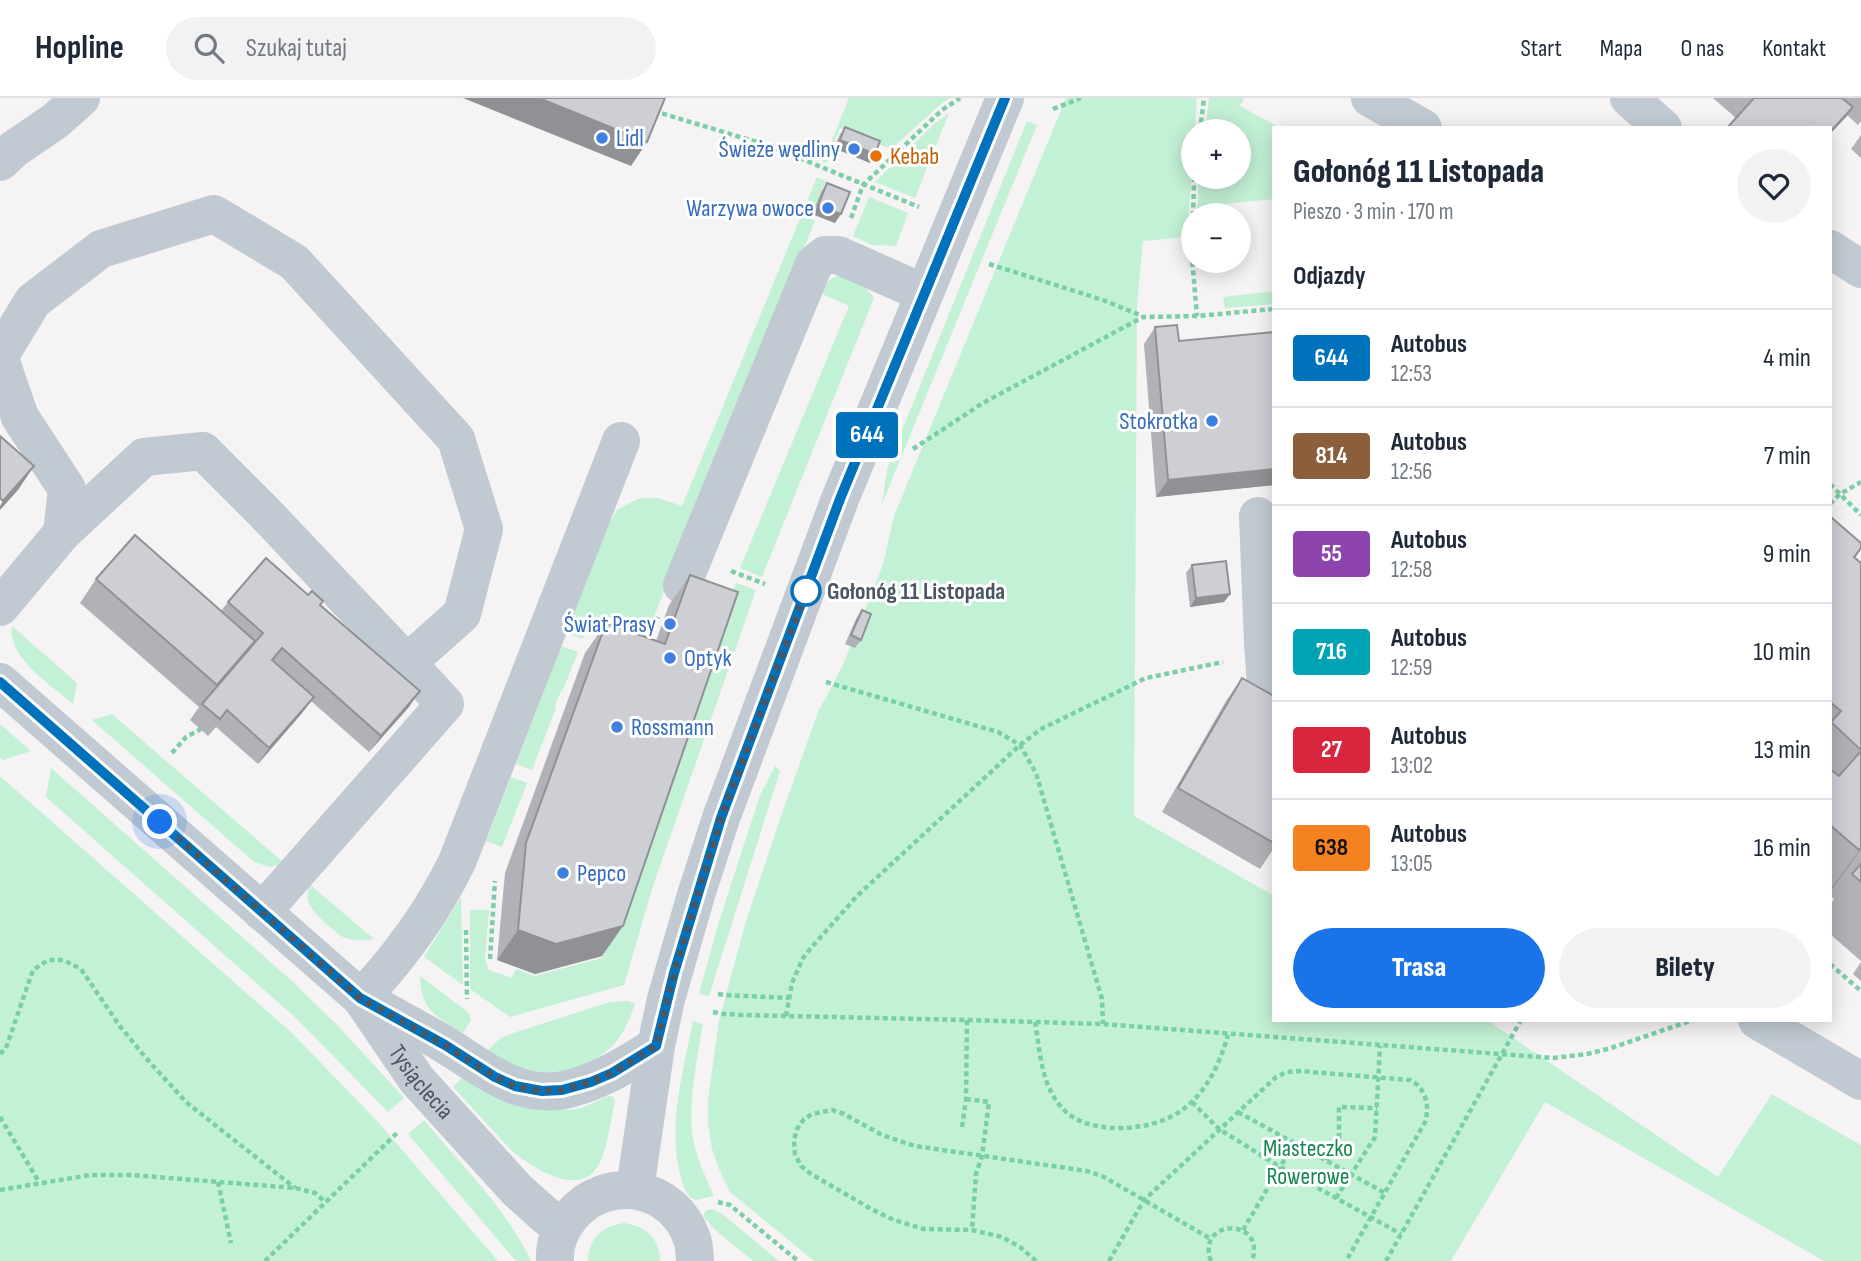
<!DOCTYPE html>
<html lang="pl">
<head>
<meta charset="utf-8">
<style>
  body { margin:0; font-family:"Sofia Sans Condensed",sans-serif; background:#f2f2f3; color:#1f2937; height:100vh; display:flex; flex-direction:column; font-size:26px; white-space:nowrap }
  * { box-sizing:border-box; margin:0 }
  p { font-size:23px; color:#747a83 }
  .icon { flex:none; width:38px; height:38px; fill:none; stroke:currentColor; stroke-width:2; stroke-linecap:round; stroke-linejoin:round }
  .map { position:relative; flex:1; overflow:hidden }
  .details { position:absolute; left:1272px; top:28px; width:560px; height:896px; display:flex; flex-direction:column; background:#fff; border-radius:0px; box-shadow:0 4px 18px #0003 }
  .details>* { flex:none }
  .badge { padding:0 14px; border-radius:5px; font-size:24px; line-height:46px }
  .fabs { position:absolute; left:1181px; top:21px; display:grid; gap:14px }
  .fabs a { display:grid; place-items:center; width:70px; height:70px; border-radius:50%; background:#fff; box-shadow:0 4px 18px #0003; font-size:35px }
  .you { position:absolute; width:35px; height:35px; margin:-18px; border:5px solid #fff; border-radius:50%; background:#1a73e8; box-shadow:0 0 0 10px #1a73e833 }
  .map>.badge { position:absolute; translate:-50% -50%; box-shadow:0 0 0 4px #fff }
  h2 { padding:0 21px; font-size:26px; line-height:63px }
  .round { display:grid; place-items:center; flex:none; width:74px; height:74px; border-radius:37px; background:#f2f2f3 }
  .summary { display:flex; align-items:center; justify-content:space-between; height:119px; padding:0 21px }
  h1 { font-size:33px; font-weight:800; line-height:52px }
  .primary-button { display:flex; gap:14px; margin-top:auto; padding:14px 21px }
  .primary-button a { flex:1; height:80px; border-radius:42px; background:#1a73e8; color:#fff; font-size:28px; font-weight:800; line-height:80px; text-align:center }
  .primary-button a+a { background:#f2f2f3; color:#1f2937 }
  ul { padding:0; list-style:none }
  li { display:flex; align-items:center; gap:21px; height:98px; padding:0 21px; border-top:2px solid #e0e1e3 }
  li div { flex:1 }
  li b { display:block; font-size:26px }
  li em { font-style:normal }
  li .badge { min-width:77px; font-weight:700; text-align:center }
  header { display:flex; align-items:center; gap:42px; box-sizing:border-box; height:98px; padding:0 35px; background:#fff; border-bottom:2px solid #e0e1e3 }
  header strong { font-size:33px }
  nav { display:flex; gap:38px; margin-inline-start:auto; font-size:24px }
  .search { width:490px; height:63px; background:#f2f2f3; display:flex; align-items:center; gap:18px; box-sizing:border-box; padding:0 24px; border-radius:38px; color:#747a83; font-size:26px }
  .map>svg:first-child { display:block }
</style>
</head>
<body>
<header>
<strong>Hopline</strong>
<div class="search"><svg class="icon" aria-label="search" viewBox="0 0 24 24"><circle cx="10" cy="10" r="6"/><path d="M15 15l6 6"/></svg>Szukaj tutaj</div>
<nav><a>Start</a><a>Mapa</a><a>O nas</a><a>Kontakt</a></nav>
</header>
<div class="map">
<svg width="1861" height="1163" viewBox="0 0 1861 1163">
  <rect width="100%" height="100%" fill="#f5f3f3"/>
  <g fill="#c3f1d5">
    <path d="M849,0H950L941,6L891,51L840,30L826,65L823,64Z"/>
    <path d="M1066,0H1197L1187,139L1143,143L1137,207L1134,718L1274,798V922H1487L1718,1079L1772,996L1861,1047V1163H1824L1545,1004L1451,1163H814L730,1094L719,1071L712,1051L708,1026V1002L719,923L746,823L779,724L818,614L842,569L883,467L894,418Z"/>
    <path d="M1209,0H1244L1240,8L1280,30H1274V101L1206,108L1211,117H1197L1199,79H1239V33H1205Z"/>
    <path d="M949,15L915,100L875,84L934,26Z"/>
    <path d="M1027,23L1037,27L882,406L887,372L892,357Z"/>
    <path d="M817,79L826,83L810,120L815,123L641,550L579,529L576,535L584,538L583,541L567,535L607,429L617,412L637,401L646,400H658L682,408Z"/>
    <path d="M869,99L908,115L896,148L872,147L853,138Z"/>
    <path d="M837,178C852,177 865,187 874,200L762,479L740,470L849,208L824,197C819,187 829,182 837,178Z"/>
    <path d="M1274,193V206L1225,210L1223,199Z"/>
    <path d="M736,485L756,492L653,788L624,887L510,919L470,891V812H489L485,861L489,872L512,880L516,871L534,878L602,860L720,525Z"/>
    <path d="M12,528L77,585L73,606C52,587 7,560 12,528Z"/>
    <path d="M561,548L578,554L563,592L562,591L555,608L556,610L532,672L516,666Z"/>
    <path d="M112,616L285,766L269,769L253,763L92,622Z"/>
    <path d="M0,626L31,653L3,662L0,659Z"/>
    <path d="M775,668L780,673L709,898L699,896L717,830L760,697Z"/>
    <path d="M51,670L293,884L341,931L404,1000L388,1014L297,921L46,699Z"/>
    <path d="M0,678L293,936L378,1024L498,1163H0Z"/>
    <path d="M511,679L527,685L502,749L486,743Z"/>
    <path d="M309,786L374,841C364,843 354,843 345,840C335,835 311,814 308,803C307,798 308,792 309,786Z"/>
    <path d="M461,799L463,887L424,859Z"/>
    <path d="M420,878L469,915L471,922L462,936C437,917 421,914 420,878Z"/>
    <path d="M628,903L635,906C622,943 611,956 574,971C561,976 544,980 531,975C515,971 500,961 485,955L498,942L507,937L610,904Z"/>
    <path d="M693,923L703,926C697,961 689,999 692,1035C695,1057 705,1078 714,1098L695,1102C686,1098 684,1089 681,1080C667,1029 683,974 693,923Z"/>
    <path d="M462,980C495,992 550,1021 584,1009C592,1006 601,1001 609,998L613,999L615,1002C611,1021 608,1049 599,1066C581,1101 535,1071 514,1055L453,989Z"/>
    <path d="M424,1022C461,1067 506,1110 531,1163H516L408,1036Z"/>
    <path d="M713,1111L721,1115L779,1163H753L715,1132L703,1118L706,1112Z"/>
    <path d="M624,1125C645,1128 660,1140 660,1163H588C588,1140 603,1128 624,1125Z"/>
  </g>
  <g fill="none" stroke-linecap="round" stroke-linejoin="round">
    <g stroke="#7ad0a6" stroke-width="4.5" stroke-dasharray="5 3.5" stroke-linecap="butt">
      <path d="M1053,11L1081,0"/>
      <path d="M654,13L770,48L919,109"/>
      <path d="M1200,33L1204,0"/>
      <path d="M1194,79L1192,160L1197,218"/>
      <path d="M851,120L863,87L942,12L960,0"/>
      <path d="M989,166L1103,202L1142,218"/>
      <path d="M913,351L983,305L1143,219L1197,218L1274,211"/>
      <path d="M1830,386L1861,417"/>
      <path d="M1830,406L1840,396L1861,384"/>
      <path d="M731,473L765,486"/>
      <path d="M648,544L658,519"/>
      <path d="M826,584L998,634L1020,647L1036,675L1102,901L1103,926"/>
      <path d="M172,655L186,639L201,631"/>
      <path d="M466,832L467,901"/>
      <path d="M490,861L495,783"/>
      <path d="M1830,866L1861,893"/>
      <path d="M718,896L724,897L789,900"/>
      <path d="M713,914L724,916L742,917L967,922L1103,926L1553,960L1587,956L1611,950L1693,922"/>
      <path d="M786,918L792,885L803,860L811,850L858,797L1020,647L1041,631L1146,580L1223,564"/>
      <path d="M1035,924C1040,953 1041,987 1062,1010C1076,1025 1095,1029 1115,1030C1180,1031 1211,996 1228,937"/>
      <path d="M0,956L6,950L33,872L48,862H63L81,871L119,927L146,960L186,1004L295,1090"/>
      <path d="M966,1001L989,1004L982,1058L976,1076L972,1132"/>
      <path d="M1192,1004L1219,1031L1280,1069L1401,1136"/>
      <path d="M1238,1014L1385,1095"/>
      <path d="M0,1019L39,1084"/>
      <path d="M962,1029L966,1001L967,922"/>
      <path d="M1326,1062L1339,1040V1009L1377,1010"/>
      <path d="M218,1084L231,1145"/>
      <path d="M0,1092L90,1077H132L295,1090L315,1095L325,1104"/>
      <path d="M1336,1100L1375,1039L1380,948"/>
      <path d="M718,1104L730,1107L798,1163"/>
      <path d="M1243,1132L1295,1044"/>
      <path d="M265,1163L397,1035"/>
      <path d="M1036,1163L1020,1149L1002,1139L972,1132L924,1131L894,1122L873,1112L811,1076L801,1068L795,1056L794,1042L797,1031L804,1021L812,1016L832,1012L844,1016L882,1037L915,1048L1087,1073L1104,1079L1211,1141"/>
      <path d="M1109,1163L1144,1102L1276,979L1287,974L1299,973L1410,982C1426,990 1430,1008 1425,1024L1346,1163"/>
      <path d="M1211,1163C1195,1120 1267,1119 1252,1163"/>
      <path d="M1386,1163L1521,922"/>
    </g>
    <g stroke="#c1cad2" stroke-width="38">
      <path d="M1370,0L1423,30"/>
      <path d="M1629,0L1663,30"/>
      <path d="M0,64L14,51L55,23L81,0"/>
      <path d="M1830,151L1861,171"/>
      <path d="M0,257L33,203L101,151L214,116L294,164L456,341L484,431L462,516L407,565L264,414L203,353L144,359L62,435L0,509"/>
      <path d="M0,261L20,319L67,391L62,435"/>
      <path d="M1258,418L1263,545L1267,602L1274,606"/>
      <path d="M682,487L814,166L825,157H838L924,195"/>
      <path id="s1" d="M0,584L361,900L417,982L517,1092L546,1118L562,1129"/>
      <path d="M262,814L445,606L407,565"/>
      <path d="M361,900C400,859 432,815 457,764L621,343"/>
      <path d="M367,903C393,918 421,932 447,948C482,970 519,1001 564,992C598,985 627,966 656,948"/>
      <path d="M1757,922L1861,983"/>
      <path d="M635,1091L656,948L666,901L696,797L721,720L840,401L1005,0"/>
      <path d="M555,1163C554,1146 560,1131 571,1118C607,1075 674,1087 692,1141C695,1148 694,1156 695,1163"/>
    </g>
  </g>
  <g fill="#b0b2b7">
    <path d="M1713,0H1861V23L1858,27L1847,17L1830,36V30L1736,20Z"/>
    <path d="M845,29L875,56L870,65L834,50L839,38Z"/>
    <path d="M1861,37V60L1851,51Z"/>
    <path d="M827,85L835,125L812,116L821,94Z"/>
    <path d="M1155,229L1179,243L1274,234V387L1156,399L1144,246Z"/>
    <path d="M1830,422L1861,445V451L1855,460L1861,465V863L1830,836V807L1834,801L1830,797Z"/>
    <path d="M1192,467L1230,496L1224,504L1190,509L1186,475Z"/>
    <path d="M690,477L602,858L535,876L497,862L505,775L585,555L606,525L656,543L669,507Z"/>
    <path d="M96,481L221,513L228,504L308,497L420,593L408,610L369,654L311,603L302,615L258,666L216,629L208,638L190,622L199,609L80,505Z"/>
    <path d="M862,512L861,542L855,550L845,546L856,521Z"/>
    <path d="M1242,580L1274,598V750L1260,771L1162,714L1226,603Z"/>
    <path d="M1861,864V883L1853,876Z"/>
  </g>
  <g fill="#909195">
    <path d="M463,0H539L647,44L631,68Z"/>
    <path d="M1853,9L1847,18L1830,36V34Z"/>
    <path d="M840,42L875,56L870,65L834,50Z"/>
    <path d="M818,108L841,116L835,125L812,116Z"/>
    <path d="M34,368L18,392L0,412V408L3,403Z"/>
    <path d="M1274,371V387L1156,399L1168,382Z"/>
    <path d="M1230,496L1224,504L1190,509L1196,500Z"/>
    <path d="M420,593L408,610L369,654L381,638Z"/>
    <path d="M314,599L302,615L258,666L269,650Z"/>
    <path d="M1861,750V751L1830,794V792Z"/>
    <path d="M623,828L602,858L535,876L497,862L518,832Z"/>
  </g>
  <g fill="#cdcfd5" stroke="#909195" stroke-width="2">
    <path d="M539,0H665L647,44Z"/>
    <path d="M1754,0H1842L1853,9L1830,34V30H1727Z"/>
    <path d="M845,29L880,43L875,56L840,42Z"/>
    <path d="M827,85L850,94L841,116L818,108Z"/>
    <path d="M1177,227L1179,243L1274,234V371L1168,382L1155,229Z"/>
    <path d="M0,338L34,368L3,403L0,400Z"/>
    <path d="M1832,420L1861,445V450L1854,459L1861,465V652L1831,624L1841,613L1830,604V422Z"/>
    <path d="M135,437L255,543L217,587L96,481Z"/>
    <path d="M266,460L308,497L312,493L323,503L320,507L420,593L381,638L282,550L272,562L314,599L269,650L227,612L220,621L202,606L263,535L228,504Z"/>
    <path d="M1226,463L1230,496L1196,500L1192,467Z"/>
    <path d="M690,477L738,494L623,828L556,846L518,832L526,745L606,525L665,546Z"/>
    <path d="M862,512L871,516L861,542L851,537Z"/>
    <path d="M1242,580L1274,598V745L1178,690Z"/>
    <path d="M1861,653V750L1859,752L1830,727V671L1839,678Z"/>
    <path d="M1861,766V784L1852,776Z"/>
  </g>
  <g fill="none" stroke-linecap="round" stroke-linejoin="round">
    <g stroke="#fff" stroke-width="16">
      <path id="line" d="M0,584L360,900L445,947L495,979L515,988L542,993L562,992L591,984L612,975L656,948L674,875L721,720L840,401L1005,0"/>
    </g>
    <use href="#line" stroke="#0072bc" stroke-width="10"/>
    <path stroke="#4a5661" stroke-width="7" stroke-dasharray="0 12.6" d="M160,724L360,900L445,947L495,979L515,988L542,993L562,992L591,984L612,975L656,948L674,875L721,720L806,493"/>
  </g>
  <g fill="#3f7fe0" stroke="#fff" stroke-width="2.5">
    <circle cx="602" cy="40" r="7"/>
    <circle cx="854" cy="51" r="7"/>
    <circle cx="828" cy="110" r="7"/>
    <circle cx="1212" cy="323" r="7"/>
    <circle cx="670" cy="526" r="7"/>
    <circle cx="670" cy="560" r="7"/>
    <circle cx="617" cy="629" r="7"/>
    <circle cx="563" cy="775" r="7"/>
  </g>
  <circle fill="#e8710a" stroke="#fff" stroke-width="2.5" cx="876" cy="58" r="7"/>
  <circle fill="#fff" stroke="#0072bc" stroke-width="3.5" cx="806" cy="493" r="14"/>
  <g text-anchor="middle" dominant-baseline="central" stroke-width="6" stroke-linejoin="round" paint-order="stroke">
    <g font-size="24" fill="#366cbe" stroke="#fff" text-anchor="start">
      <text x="616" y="40">Lidl</text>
      <text x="840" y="51" text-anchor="end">Świeże wędliny</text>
      <text x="814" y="110" text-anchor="end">Warzywa owoce</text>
      <text x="1198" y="323" text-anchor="end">Stokrotka</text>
      <text x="656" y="526" text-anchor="end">Świat Prasy</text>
      <text x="684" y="560">Optyk</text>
      <text x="631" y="629">Rossmann</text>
      <text x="577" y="775">Pepco</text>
    </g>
    <g font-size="24" fill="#c56008" stroke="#fff" text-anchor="start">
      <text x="890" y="58">Kebab</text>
    </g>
    <g font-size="24" font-weight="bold" fill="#4a5661" stroke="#fff" text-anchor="start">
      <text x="827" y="493">Gołonóg 11 Listopada</text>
    </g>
    <g font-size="24" fill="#4a5661" stroke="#fff">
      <text stroke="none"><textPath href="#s1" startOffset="583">Tysiąclecia</textPath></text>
    </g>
    <g font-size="24" fill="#17864f" stroke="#fff">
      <text x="1308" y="1050">Miasteczko<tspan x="1308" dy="28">Rowerowe</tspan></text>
    </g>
  </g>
</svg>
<div class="fabs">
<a>+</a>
<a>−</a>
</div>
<div class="you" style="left:160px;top:724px"></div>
<b class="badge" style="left:867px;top:337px;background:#0072bc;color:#fff">644</b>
<section class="details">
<div class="summary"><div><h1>Gołonóg 11 Listopada</h1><p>Pieszo · 3 min · 170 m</p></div><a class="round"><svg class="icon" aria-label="heart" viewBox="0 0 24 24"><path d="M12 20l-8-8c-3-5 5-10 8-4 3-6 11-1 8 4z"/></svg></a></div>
<h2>Odjazdy</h2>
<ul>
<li><span class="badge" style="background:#0072bc;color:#fff">644</span><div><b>Autobus</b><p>12:53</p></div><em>4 min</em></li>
<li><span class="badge" style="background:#8b5e3c;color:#fff">814</span><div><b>Autobus</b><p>12:56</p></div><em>7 min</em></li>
<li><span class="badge" style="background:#8e44ad;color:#fff">55</span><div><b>Autobus</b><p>12:58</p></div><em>9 min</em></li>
<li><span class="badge" style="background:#00a3b4;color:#fff">716</span><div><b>Autobus</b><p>12:59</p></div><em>10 min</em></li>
<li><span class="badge" style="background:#d7263d;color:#fff">27</span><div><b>Autobus</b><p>13:02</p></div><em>13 min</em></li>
<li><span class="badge" style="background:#f58220;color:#111">638</span><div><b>Autobus</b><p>13:05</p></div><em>16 min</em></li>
</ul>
<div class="primary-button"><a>Trasa</a><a>Bilety</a></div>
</section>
</div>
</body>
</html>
